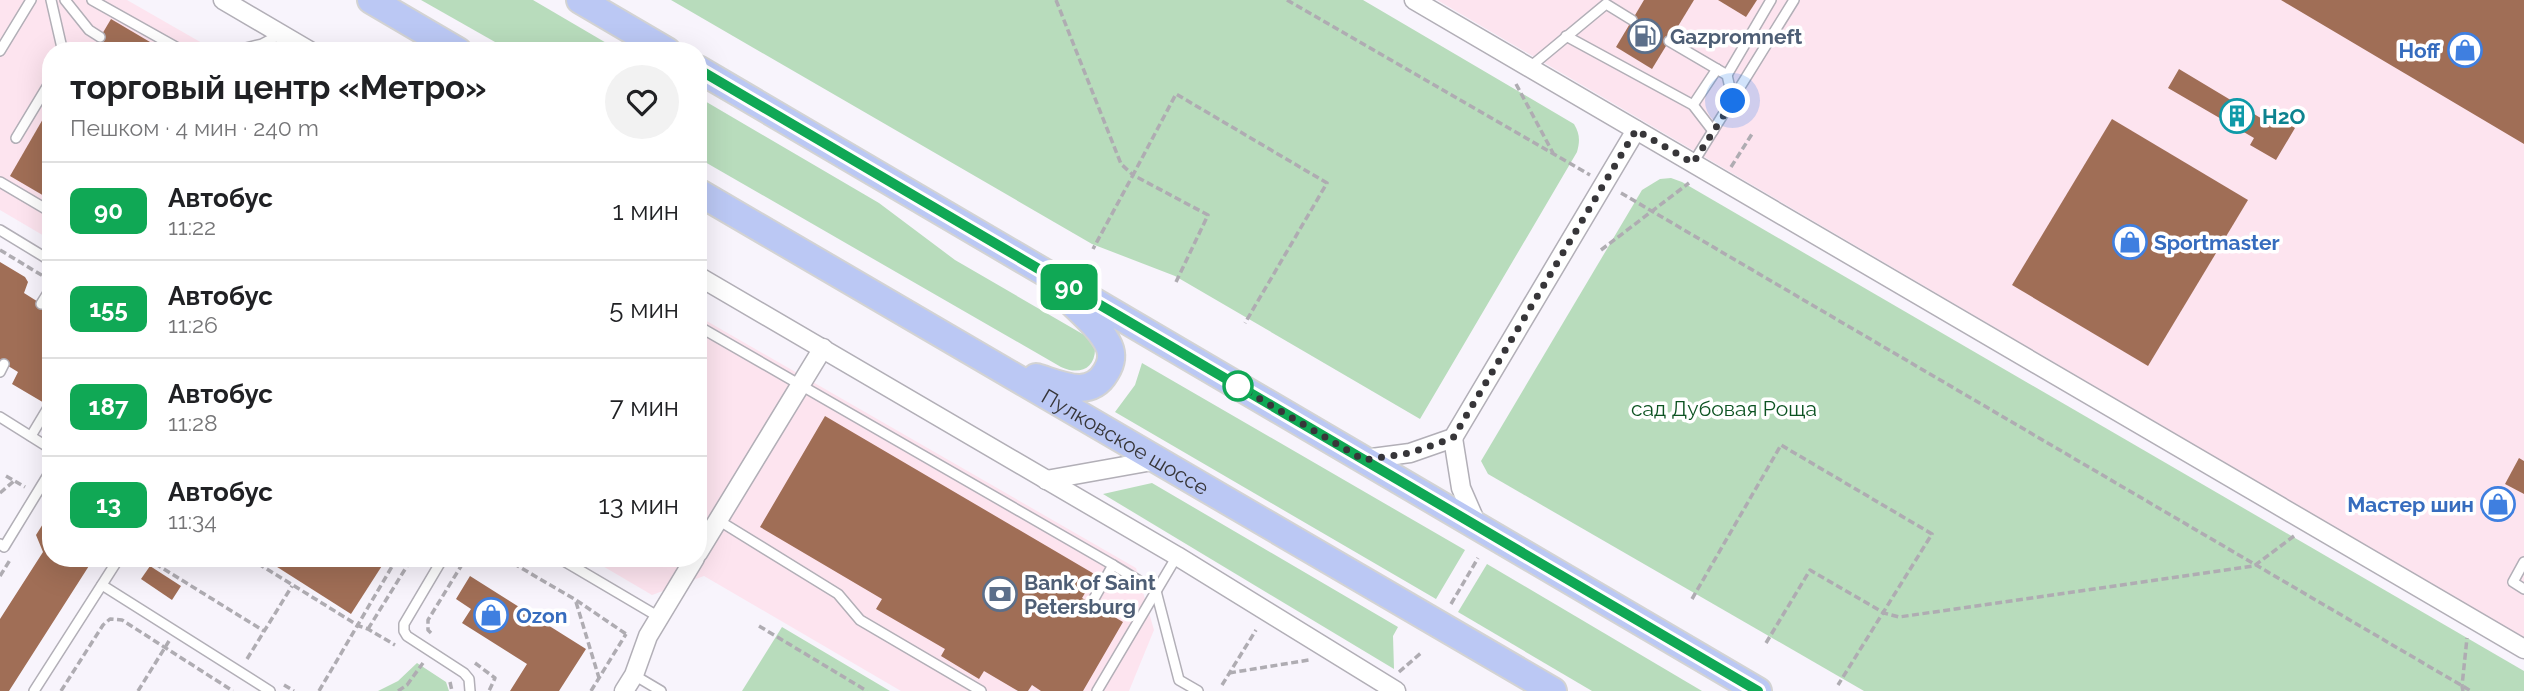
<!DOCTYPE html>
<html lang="ru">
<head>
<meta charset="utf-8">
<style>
  body { margin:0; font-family:Raleway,sans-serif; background:#f2f2f2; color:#202124; height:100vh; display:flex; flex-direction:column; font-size:26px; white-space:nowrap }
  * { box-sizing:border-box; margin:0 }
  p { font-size:23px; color:#757577 }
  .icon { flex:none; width:38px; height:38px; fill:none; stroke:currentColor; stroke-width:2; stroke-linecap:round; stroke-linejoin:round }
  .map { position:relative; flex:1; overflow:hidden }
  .details { position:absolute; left:42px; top:42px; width:665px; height:525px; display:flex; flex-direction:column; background:#fff; border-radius:28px; box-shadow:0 7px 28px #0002 }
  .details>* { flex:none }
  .badge { padding:0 14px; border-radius:10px; font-size:24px; line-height:46px }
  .you { position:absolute; width:35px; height:35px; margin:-18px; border:5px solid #fff; border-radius:50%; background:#1a73e8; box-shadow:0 0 0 10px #1a73e833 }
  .map>.badge { position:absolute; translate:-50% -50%; box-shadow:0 0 0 4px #fff }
  .round { display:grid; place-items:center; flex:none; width:74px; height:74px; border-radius:37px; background:#f2f2f2 }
  .summary { display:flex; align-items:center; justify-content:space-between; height:119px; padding:0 28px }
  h1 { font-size:33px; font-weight:700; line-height:52px }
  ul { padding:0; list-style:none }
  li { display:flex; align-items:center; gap:21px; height:98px; padding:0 28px; border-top:2px solid #e0e0e0 }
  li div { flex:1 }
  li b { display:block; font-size:26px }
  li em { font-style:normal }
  li .badge { min-width:77px; font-weight:700; text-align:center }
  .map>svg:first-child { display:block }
</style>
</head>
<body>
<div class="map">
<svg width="2524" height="691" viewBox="0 0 2524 691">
  <rect width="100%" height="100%" fill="#f8f4fc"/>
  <g fill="#fde4ef">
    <path d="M0,0H127L202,43L222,51H51V240L0,210Z"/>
    <path d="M1437,0H2524V638Z"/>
    <path d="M698,316L1136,568L1154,630L1129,691H901L704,576L652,595L589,558H698Z"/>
  </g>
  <g fill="#b8dcbc">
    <path d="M421,0H533L620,51H511Z"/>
    <path d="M671,0H1363L1574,124C1580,134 1580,141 1577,152L1420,419L1175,276L1092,244Z"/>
    <path d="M698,97L879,203L955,260L1086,336L1095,349C1095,370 1078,375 1061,367L698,158Z"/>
    <path d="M1671,178L1682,182L2524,671V691H1864L1488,474L1481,461L1642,190L1660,179Z"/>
    <path d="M1142,363L1465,550L1436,599L1115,412L1135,385Z"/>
    <path d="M1152,483L1398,627L1393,636L1394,669L1103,494Z"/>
    <path d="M1487,564L1702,691H1592L1458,612Z"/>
    <path d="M782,627L890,691H742Z"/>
    <path d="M417,663L446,682L449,691H378L398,681Z"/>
  </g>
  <g fill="#a06e56">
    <path d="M1644,0H1694L1652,69L1616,47Z"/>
    <path d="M1718,0H1757L1746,17Z"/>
    <path d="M2281,0H2524V144Z"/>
    <path d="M111,19L150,42L145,51H92Z"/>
    <path d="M2179,69L2264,120L2269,112L2295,128L2276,160L2250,145L2254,138L2168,88Z"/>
    <path d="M51,105V200L10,176Z"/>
    <path d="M2112,119L2248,200L2148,366L2012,285Z"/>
    <path d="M0,262L25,277L28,282L24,293L51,310V407L12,384L18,372L0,361Z"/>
    <path d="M825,416L1096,575L1082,598L1123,622L1083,691H1041L1032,685L1028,691H1018L984,671L979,679L941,656L945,649L876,609L882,599L760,527Z"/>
    <path d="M2519,458L2524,461V494L2505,484Z"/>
    <path d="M2498,489L2511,496L2498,518L2486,511Z"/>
    <path d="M51,511V558H94L9,691H0V619L43,552L36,535Z"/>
    <path d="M263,558H387L351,614Z"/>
    <path d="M150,566L181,586L172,600L141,579Z"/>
    <path d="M470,576L586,649L559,691H510L527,664L462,623L471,609L456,599Z"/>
  </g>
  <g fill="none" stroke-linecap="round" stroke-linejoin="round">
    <g stroke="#b2afb7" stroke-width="12">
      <g id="lane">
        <path d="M51,0L62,48L67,51"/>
        <path d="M65,0L89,30L100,37"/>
        <path d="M92,0L183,51"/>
        <path d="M1566,36L1693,105L1713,131"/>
        <path d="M1669,41L1727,75L1733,101"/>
        <path d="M0,51L31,0"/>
        <path d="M234,51L262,44L281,34"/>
        <path d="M1530,67L1606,4L1632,20"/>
        <path d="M1727,75L1771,0"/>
        <path d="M1693,105L1717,69"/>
        <path d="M16,138L51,80"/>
        <path d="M1693,163L1794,0"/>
        <path d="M0,182L51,212"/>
        <path d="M0,230L51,261"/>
        <path d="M41,304L51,288"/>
        <path d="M698,326L1113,565"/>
        <path d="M0,372L4,364"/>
        <path d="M0,417L51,449"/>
        <path d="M31,436L49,406"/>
        <path d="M718,520L838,594L860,620L981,691"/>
        <path d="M0,544L4,547L51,470"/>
        <path d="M443,558L404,624V631L407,636L464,673L469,679L470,691"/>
        <path d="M559,558L659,617"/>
        <path d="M2524,562L2513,582L2524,589"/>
        <path d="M102,585L270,691"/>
        <path d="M1091,604L1113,565L1156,591L1179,680L1198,691"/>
        <path d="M634,675L661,691"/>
        <path d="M34,691L119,558"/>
        <path d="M1097,691L1177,556"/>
      </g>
    </g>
    <g stroke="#b2afb7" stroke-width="21">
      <g id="street">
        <path d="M223,0L310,51"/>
        <path d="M1414,0L2524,649"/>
        <path d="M698,276L1177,556L1396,691"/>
        <path d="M1453,438L1461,488L1478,527"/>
        <path d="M1364,459L1410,453L1453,438L1636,130"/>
        <path d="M1046,480L1158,460"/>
        <path d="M698,553L823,348"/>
        <path d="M624,691L634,675L648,636L695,558"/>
      </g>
    </g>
    <g stroke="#d3d3d3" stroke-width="30">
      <g id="primary">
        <path d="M371,0L458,51"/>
        <path d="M580,0L667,51"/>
        <path d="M698,69L1758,691"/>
        <path id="s1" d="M698,192L1553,691"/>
        <path d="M1036,377C1060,384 1090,400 1106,372C1111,364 1113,355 1109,346C1100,326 1076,308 1061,292"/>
      </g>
    </g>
    <g stroke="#afacb2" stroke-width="3.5" stroke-dasharray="7 3.5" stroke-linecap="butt">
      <path d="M1056,0L1121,164L1133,175L1093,249"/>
      <path d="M1287,0L1590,175"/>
      <path d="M1516,84L1553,153"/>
      <path d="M1731,167L1752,134"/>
      <path d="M1621,193L2471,691"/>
      <path d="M0,250L43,276"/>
      <path d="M1601,250L1689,183"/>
      <path d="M1176,282L1208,215L1133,175L1176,94L1327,183L1245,323"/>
      <path d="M6,476L25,487"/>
      <path d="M0,493L14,481"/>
      <path d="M146,558L264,631"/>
      <path d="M249,558L359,626L368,629L395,645"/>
      <path d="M504,558L576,600L626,634"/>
      <path d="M0,576L10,560"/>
      <path d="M1692,599L1781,445L1932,534L1838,685"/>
      <path d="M576,602L599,678"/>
      <path d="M1451,604L1478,558"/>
      <path d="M759,626L867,691"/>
      <path d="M368,629L412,558"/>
      <path d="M431,633L428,630V620L466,558"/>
      <path d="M1766,643L1810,570L1884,613L1899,617L2254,566L2294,536"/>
      <path d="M247,659L292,586"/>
      <path d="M475,663L495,678L489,691"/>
      <path d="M1399,672L1421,653"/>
      <path d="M1229,673L1309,660"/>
      <path d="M450,682L452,691"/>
      <path d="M284,685L294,691"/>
      <path d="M1222,685L1256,630"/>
      <path d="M61,691L103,625L110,619L122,620L233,691"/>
      <path d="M138,691L169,641"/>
      <path d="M319,691L397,558"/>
      <path d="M398,691L407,685L423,663"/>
      <path d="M591,691L626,634"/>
      <path d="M2463,691L2462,686L2467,638"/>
    </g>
    <use href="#lane" stroke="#fff" stroke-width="9"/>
    <use href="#street" stroke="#fff" stroke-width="18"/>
    <use href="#primary" stroke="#bbc8f4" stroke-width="26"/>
  </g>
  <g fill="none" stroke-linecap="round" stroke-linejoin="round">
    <g stroke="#fff" stroke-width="16">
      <path id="line" d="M698,69L1758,691"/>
    </g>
    <use href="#line" stroke="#10a855" stroke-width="10"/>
    <path stroke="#373639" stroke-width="7" stroke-dasharray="0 12.6" d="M1238,386L1364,460L1410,453L1453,438L1636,130L1693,163L1733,101"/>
  </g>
  <defs>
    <g id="fuel-ring" transform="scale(1.75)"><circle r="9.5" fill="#fff" stroke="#5c6f8a" stroke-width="1.5"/><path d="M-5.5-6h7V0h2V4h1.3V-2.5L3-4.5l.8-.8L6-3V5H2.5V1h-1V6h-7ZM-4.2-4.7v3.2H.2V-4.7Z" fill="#5c6f8a"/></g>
    <g id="shop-ring" transform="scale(1.75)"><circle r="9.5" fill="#fff" stroke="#3f7fe0" stroke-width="1.5"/><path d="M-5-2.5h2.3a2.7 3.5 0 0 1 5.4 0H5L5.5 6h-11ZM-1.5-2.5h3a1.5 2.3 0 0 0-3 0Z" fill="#3f7fe0"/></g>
    <g id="building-ring" transform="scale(1.75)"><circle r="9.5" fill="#fff" stroke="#0f9aa8" stroke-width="1.5"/><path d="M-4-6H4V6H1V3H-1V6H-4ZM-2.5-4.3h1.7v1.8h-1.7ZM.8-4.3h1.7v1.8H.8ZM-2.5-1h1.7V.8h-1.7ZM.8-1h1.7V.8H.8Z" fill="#0f9aa8"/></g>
    <g id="bank-ring" transform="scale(1.75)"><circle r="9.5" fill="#fff" stroke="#5c6f8a" stroke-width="1.5"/><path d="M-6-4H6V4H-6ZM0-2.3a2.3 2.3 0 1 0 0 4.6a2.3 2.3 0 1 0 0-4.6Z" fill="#5c6f8a"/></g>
  </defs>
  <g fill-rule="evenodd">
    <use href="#fuel-ring" x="1645" y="36"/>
    <use href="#shop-ring" x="2465" y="50"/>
    <use href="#building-ring" x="2237" y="116"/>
    <use href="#shop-ring" x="2130" y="242"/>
    <use href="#shop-ring" x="2498" y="504"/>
    <use href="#bank-ring" x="1000" y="594"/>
    <use href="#shop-ring" x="491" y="615"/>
  </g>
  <circle fill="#fff" stroke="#10a855" stroke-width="3.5" cx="1238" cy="386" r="14"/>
  <g text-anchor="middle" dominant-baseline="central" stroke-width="7" stroke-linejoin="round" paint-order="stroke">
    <g font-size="21" font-weight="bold" fill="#4e5e75" stroke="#fff" text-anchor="start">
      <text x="1670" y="36">Gazpromneft</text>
      <text x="1024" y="582">Bank of Saint<tspan x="1024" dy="24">Petersburg</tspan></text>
    </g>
    <g font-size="21" font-weight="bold" fill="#366cbe" stroke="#fff" text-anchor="end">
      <text x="2440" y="50">Hoff</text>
      <text x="2154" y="242" text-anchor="start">Sportmaster</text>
      <text x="2474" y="504">Мастер шин</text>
      <text x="516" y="615" text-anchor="start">Ozon</text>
    </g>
    <g font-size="21" font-weight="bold" fill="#0d838f" stroke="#fff" text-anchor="start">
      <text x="2262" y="116">H2O</text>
    </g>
    <g font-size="21" fill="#0d5322" stroke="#fff">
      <text x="1724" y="408">сад Дубовая Роща</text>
    </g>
    <g font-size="21" fill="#373639" stroke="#fff">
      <text stroke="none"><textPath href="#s1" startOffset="495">Пулковское шоссе</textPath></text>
    </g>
  </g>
</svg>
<div class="you" style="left:1733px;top:101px"></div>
<b class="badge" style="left:1069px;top:287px;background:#10a855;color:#fff">90</b>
<section class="details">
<div class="summary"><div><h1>торговый центр «Метро»</h1><p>Пешком · 4 мин · 240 m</p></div><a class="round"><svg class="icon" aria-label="heart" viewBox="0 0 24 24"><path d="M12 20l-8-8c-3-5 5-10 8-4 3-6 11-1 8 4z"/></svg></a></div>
<ul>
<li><span class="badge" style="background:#10a855;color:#fff">90</span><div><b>Автобус</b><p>11:22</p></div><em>1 мин</em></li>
<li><span class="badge" style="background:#10a855;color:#fff">155</span><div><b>Автобус</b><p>11:26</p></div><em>5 мин</em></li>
<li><span class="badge" style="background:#10a855;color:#fff">187</span><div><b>Автобус</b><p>11:28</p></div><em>7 мин</em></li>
<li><span class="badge" style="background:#10a855;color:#fff">13</span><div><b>Автобус</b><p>11:34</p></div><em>13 мин</em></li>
</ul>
</section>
</div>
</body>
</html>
